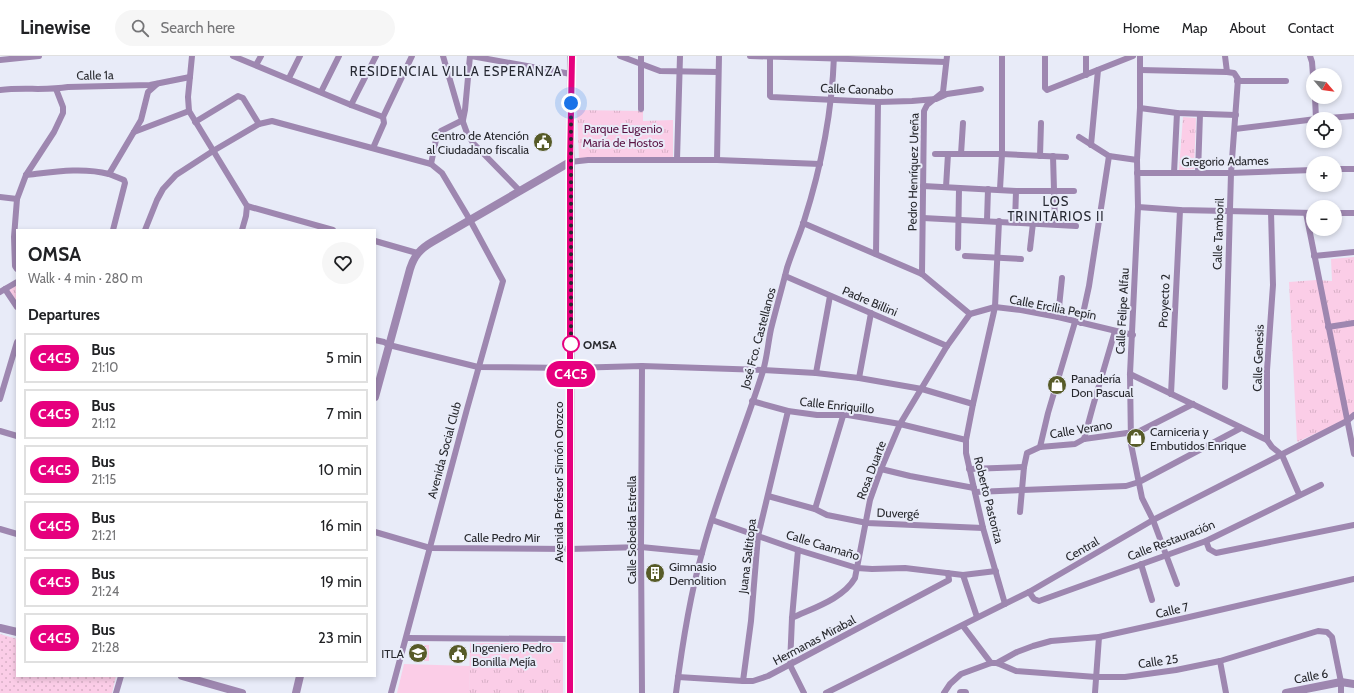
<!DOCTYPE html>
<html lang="en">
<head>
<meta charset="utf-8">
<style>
  body { margin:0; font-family:Cabin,sans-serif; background:#f6f6f6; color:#202124; height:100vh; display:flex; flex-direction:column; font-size:15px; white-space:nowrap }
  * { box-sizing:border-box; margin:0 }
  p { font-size:13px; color:#757577 }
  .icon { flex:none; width:22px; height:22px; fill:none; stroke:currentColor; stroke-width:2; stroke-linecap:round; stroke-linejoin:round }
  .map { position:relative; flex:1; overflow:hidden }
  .details { position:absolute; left:16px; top:173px; width:360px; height:448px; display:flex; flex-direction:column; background:#fff; border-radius:0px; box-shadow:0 2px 6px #0003 }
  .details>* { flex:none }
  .badge { padding:0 8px; border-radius:13px; font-size:14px; line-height:26px }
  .needle { width:26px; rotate:118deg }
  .tools { position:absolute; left:1306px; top:12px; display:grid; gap:8px }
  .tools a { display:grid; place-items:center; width:36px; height:36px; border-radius:50%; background:#fff; box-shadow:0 2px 6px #0003; font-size:20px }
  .you { position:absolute; width:20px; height:20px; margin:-10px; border:3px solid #fff; border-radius:50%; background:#1a73e8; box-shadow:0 0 0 6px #1a73e833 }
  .map>.badge { position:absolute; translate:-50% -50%; box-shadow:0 0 0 2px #fff }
  h2 { padding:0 12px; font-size:15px; line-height:36px }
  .round { display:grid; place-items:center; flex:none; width:42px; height:42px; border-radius:21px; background:#f6f6f6 }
  .summary { display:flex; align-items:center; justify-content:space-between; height:68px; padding:0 12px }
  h1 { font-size:19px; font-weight:700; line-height:30px }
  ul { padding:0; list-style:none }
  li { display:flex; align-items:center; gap:12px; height:50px; margin:0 8px 6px; padding:0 4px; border:2px solid #e0e0e0; border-radius:0px }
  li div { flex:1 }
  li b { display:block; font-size:15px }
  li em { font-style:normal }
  li .badge { min-width:44px; font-weight:700; text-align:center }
  header { display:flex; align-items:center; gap:24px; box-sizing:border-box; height:56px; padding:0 20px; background:#fff; border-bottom:1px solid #e0e0e0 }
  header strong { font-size:19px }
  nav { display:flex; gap:22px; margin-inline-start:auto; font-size:14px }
  .search { width:280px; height:36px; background:#f6f6f6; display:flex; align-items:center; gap:10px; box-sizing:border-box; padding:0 14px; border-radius:22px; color:#757577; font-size:15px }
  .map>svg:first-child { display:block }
</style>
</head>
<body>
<header>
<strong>Linewise</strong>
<div class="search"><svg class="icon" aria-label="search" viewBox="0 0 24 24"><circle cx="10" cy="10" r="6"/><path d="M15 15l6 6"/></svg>Search here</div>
<nav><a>Home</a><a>Map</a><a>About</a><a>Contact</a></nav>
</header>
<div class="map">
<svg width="1354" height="637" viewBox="0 0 1354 637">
  <defs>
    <pattern id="grass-dots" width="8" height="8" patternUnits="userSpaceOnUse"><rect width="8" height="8" fill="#fbcde7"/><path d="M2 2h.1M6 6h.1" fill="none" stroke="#d7b0c6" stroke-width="1.8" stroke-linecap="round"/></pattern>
    <pattern id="park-tufts" width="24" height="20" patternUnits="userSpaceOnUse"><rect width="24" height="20" fill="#fbcde7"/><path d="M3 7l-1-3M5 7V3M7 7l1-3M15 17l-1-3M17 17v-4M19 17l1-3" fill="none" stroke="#d7b0c6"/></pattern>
  </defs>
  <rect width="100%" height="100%" fill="#e8ebf8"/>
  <path fill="url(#grass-dots)" d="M0,578L17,583V620H116L112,637H0Z"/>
  <g fill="url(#park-tufts)">
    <path d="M577,54L643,55V65L673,64V103H579Z"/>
    <path d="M1183,61L1196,62L1194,113L1179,114Z"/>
    <path d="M1354,201V356L1345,364L1297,386L1289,226L1316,224L1332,225L1331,203Z"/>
    <path d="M17,228V248L8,235Z"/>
    <path d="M470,587H563V637H469Z"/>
  </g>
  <g fill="#fbcde7">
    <path d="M597,61L624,65L622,82L595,78Z"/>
    <rect x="421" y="589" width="8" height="16"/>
    <path d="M404,608L470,610L469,637H397Z"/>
  </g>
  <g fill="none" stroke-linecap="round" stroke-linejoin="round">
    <g stroke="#9e87b0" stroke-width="6">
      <path d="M192,0L188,41L189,55L247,150L333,174"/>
      <path d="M233,0L351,49L383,61"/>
      <path d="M443,0L459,55L467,77L473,87L520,135"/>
      <path d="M471,0L571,18"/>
      <path d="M620,0L660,15L718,16"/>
      <path d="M750,0L946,6"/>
      <path d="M1045,0V32L1047,34L1133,0"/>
      <path d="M1140,0V52L1137,104L1138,151L1130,318L1131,388L1142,442L1153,464L1177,528"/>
      <path d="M1225,0L1227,16"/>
      <path d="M1310,0L1312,6L1313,19"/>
      <path d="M770,1V40L771,41L878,46L912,45L936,43L947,38L981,33"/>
      <path d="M0,4L39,0"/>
      <path d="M256,9L261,0"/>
      <path d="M1140,14L1227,16L1234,17L1238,23L1231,117L1225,331"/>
      <path d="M1086,19V0"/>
      <path d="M289,22L300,0"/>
      <path d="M1237,25H1286"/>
      <path d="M0,34C23,31 46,35 68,31L150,29L190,21"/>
      <path d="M321,36L339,0"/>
      <path d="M1315,41L1316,63"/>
      <path d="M351,49L376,0"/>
      <path d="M1140,52L1177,57L1236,59"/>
      <path d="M641,53V0"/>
      <path d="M383,61L412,0"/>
      <path d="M463,64L465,54L470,0"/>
      <path d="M195,66L238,40L243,42L259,68"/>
      <path d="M1235,73L1316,63L1354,60"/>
      <path d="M134,76L189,55"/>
      <path d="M1079,81L1109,100L1137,104"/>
      <path d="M1091,89L1098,14"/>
      <path d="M373,92L384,67L383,61"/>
      <path d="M935,98H1002L1066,101"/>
      <path d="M961,98L963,67"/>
      <path d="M1040,100L1041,67"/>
      <path d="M1053,100L1055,168"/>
      <path d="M677,104L680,0"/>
      <path d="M717,104L719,0"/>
      <path d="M570,106L588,104H717L820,108"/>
      <path d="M431,108L437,79L441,75L463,64"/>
      <path d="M1335,113H1354"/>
      <path d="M1137,117H1231L1313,114"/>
      <path d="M1174,117L1177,57"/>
      <path d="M1198,117L1200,58"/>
      <path d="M109,118L124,124L125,127L113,174"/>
      <path d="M26,119C53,116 82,111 109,118L141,64L148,36L157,28"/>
      <path d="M923,130L1016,135H1074"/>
      <path d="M946,131L948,98"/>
      <path d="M1000,133L1002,98V0"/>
      <path d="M0,141L17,143"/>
      <path d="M1138,151L1180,154L1313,157"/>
      <path d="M1271,156L1273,229L1267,314V384L1272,391L1282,399L1299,438"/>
      <path d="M1306,157L1354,398"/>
      <path d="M1335,157H1354"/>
      <path d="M923,162L1076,170"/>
      <path d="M987,164L988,133"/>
      <path d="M999,165L995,251L973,348L966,384V397L983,472L1005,548"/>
      <path d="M1015,166L1016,135"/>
      <path d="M803,167L922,218L970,258L995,251L1021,254L1058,261L1133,279"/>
      <path d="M145,174L157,144L163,133L176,119L213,95L259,68L272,65L431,108L442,117L470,164L503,225L467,353L391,637"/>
      <path d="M242,174L246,160L247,150"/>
      <path d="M375,185L417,197"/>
      <path d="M958,192L959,133"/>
      <path d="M1030,193L1033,167"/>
      <path d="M876,198L878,46"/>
      <path d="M965,200L1021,203"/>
      <path d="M1314,200L1354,196"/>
      <path d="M17,213L15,210L14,181L17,143L26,119L54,76L63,57V51L56,33"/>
      <path d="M922,218L924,55L927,49L943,36L947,0"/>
      <path d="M785,220L947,290"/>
      <path d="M5,233L17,251"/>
      <path d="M0,236L17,226"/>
      <path d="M1058,261L1062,222"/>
      <path d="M1081,267L1089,230L1109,100"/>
      <path d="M1328,271L1354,267"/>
      <path d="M375,284L384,286L389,289L478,311L571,312L642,310L763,314L816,317L859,322L922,333L973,348"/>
      <path d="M642,310L641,491L642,637"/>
      <path d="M816,317L830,240"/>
      <path d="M1130,318L1267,384"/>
      <path d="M859,322L871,257"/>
      <path d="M1171,338L1180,154"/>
      <path d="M0,343L17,286"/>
      <path d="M752,345L788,355L817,359H848L900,368L966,384"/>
      <path d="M0,375L17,380"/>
      <path d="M1084,383L1093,350L1115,275"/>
      <path d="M1040,391L1048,357L1075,266"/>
      <path d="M881,413L910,420L974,432"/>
      <path d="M969,413L1024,411"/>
      <path d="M975,436L1126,430L1139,426L1241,372"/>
      <path d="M768,440L815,453L827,459L867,467L983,472"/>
      <path d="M815,453L843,360"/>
      <path d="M1020,456L1024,411L1027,397L1040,391L1075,388L1084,383L1127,377L1132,379L1193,348"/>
      <path d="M712,464L798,494L857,512L872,513L905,512L963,519L996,515"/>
      <path d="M0,473L17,478"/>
      <path d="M375,476L430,492L570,493L641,491L702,497"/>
      <path d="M1206,485L1209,493L1216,497L1354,469"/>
      <path d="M798,494L792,562L790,609L804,637"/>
      <path d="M1141,508L1152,544"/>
      <path d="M963,519L977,561"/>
      <path d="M1029,536L1034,543L1039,545L1206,485L1321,429"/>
      <path d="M792,562C813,552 843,543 855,522L870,444L881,413L900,368L947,290L970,258"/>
      <path d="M963,570L991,607"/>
      <path d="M407,582L570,583"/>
      <path d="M1220,605L1226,637"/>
      <path d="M997,607L1017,596L1033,590L1051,585L1099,581L1185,562L1354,523"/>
      <path d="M678,621L743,625H753L768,620L949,524L948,517"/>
      <path d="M743,625L751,565L758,480L788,355"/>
      <path d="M116,637L121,620"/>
      <path d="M676,637C682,590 689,543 702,497C718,435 744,376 763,315C767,302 768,287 771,273C776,253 782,232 787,212C792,196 799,181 804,165C821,112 832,56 834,0"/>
      <path d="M826,637L1029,536L1153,464L1347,365L1354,359"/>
      <path d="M944,637L950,628L961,618L991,607H997L1016,615L1096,621H1125L1176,614L1220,605L1318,575L1327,576L1332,581L1341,626V637"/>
      <path d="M1095,637L1099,581"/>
    </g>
    <g stroke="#9e87b0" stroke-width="8">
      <path d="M375,341L410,213C414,200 420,193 432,186L570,106"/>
      <path d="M0,572L17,576"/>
      <path d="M182,620L242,637"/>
      <path d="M296,637L300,620"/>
      <path d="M961,637H965"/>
      <path d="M1286,637L1341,626L1354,628"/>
    </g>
    <path stroke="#795691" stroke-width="8" d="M570,637L571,0"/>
  </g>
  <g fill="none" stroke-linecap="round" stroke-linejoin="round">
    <g stroke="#fff" stroke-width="9">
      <path id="line" d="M570,637V106L572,0"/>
    </g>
    <use href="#line" stroke="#e6007e" stroke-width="6"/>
    <path stroke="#27282d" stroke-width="4" stroke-dasharray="0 7.2" d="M571,47V288"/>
  </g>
  <defs>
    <g id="civic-disc" transform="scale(1)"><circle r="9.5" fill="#575b28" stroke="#e8ebf8"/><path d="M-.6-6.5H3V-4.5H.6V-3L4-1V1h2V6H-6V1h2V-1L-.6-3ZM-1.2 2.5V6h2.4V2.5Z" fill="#fff"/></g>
    <g id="shop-disc" transform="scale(1)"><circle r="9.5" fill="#575b28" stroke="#e8ebf8"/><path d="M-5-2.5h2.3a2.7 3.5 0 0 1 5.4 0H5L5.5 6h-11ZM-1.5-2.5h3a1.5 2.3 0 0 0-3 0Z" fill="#fff"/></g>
    <g id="building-disc" transform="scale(1)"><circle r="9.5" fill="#575b28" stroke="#e8ebf8"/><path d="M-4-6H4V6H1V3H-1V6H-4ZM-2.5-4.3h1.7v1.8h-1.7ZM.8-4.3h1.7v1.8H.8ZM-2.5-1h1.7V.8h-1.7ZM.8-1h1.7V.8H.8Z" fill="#fff"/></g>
    <g id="school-disc" transform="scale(1)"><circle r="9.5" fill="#575b28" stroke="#e8ebf8"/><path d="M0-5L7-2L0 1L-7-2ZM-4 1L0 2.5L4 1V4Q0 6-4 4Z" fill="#fff"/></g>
  </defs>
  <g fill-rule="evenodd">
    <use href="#civic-disc" x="543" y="86"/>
    <use href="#shop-disc" x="1057" y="329"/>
    <use href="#shop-disc" x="1136" y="382"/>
    <use href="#building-disc" x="655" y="517"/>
    <use href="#school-disc" x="418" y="597"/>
    <use href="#civic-disc" x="458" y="598"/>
  </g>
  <circle fill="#fff" stroke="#e6007e" stroke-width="2" cx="571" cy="288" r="8"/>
  <g text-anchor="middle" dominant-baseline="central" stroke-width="4" stroke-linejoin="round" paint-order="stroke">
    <g font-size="12" fill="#27282d" stroke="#e8ebf8">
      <text transform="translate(95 19) rotate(-1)">Calle 1a</text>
      <text transform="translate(857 33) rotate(2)">Calle Caonabo</text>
      <text transform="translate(1225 105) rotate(-1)">Gregorio Adames</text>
      <text transform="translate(913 116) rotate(-89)">Pedro Henríquez Ureña</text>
      <text transform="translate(1218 178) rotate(-88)">Calle Tamboril</text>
      <text transform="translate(870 245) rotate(23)">Padre Billini</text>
      <text transform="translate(1164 245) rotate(-87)">Proyecto 2</text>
      <text transform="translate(1053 251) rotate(11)">Calle Ercilia Pepín</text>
      <text transform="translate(1122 255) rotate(-87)">Calle Felipe Alfau</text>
      <text transform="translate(758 282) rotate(-75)">José Fco. Castellanos</text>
      <text transform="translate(1258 302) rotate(-88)">Calle Genesis</text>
      <text transform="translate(837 349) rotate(6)">Calle Enriquillo</text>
      <text transform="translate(1081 373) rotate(-9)">Calle Verano</text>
      <text transform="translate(444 394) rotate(-75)">Avenida Social Club</text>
      <text transform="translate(871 414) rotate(-69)">Rosa Duarte</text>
      <text transform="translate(558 426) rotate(-90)">Avenida Profesor Simón Orozco</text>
      <text transform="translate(989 444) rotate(76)">Roberto Pastoriza</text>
      <text transform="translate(898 457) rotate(2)">Duvergé</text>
      <text transform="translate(631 474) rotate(-90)">Calle Sobeida Estrella</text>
      <text x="502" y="481">Calle Pedro Mir</text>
      <text transform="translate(1171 484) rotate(-21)">Calle Restauración</text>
      <text transform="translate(823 489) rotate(17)">Calle Caamaño</text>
      <text transform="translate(1082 493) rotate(-30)">Central</text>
      <text transform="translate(747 500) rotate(-83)">Juana Saltitopa</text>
      <text transform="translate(1172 554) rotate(-13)">Calle 7</text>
      <text transform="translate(814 584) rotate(-28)">Hermanas Mirabal</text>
      <text transform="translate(1158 605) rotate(-8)">Calle 25</text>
      <text transform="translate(1311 620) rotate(-11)">Calle 6</text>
    </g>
    <g font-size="12" fill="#5b1545" stroke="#e8ebf8">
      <text x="623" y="72">Parque Eugenio<tspan x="623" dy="14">Maria de Hostos</tspan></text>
    </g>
    <g font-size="12" fill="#27282d" stroke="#e8ebf8" text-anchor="start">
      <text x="529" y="79" text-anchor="end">Centro de Atención<tspan x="529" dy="14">al Ciudadano fiscalia</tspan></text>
      <text x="1071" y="322">Panadería<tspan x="1071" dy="14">Don Pascual</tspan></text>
      <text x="1150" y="375">Carniceria y<tspan x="1150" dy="14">Embutidos Enrique</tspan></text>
      <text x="669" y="510">Gimnasio<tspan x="669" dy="14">Demolition</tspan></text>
      <text x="472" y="591">Ingeniero Pedro<tspan x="472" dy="14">Bonilla Mejía</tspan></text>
      <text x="404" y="597" text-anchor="end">ITLA</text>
    </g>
    <g font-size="12" font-weight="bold" fill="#27282d" stroke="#e8ebf8" text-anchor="start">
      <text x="583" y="288">OMSA</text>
    </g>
    <g font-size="13" letter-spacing="1" fill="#272933" stroke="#e8ebf8">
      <text x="456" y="15">RESIDENCIAL VILLA ESPERANZA</text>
      <text x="1056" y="145">LOS<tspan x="1056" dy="15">TRINITARIOS II</tspan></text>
    </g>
  </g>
</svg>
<div class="tools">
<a><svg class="needle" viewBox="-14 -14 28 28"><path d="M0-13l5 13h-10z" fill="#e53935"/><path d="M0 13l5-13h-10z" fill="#757577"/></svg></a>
<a><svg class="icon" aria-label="locate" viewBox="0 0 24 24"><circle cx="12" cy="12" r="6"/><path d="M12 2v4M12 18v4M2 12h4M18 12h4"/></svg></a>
<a>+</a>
<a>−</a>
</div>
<div class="you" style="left:571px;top:47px"></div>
<b class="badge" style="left:571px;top:318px;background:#e6007e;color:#fff">C4C5</b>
<section class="details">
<div class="summary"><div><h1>OMSA</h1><p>Walk · 4 min · 280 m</p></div><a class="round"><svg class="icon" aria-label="heart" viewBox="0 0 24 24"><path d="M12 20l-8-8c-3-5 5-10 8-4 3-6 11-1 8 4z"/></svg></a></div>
<h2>Departures</h2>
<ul>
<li><span class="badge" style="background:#e6007e;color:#fff">C4C5</span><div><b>Bus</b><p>21:10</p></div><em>5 min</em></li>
<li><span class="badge" style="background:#e6007e;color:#fff">C4C5</span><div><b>Bus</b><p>21:12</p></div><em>7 min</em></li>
<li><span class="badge" style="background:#e6007e;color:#fff">C4C5</span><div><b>Bus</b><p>21:15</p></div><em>10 min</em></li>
<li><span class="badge" style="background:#e6007e;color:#fff">C4C5</span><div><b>Bus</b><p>21:21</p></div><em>16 min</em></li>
<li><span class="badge" style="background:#e6007e;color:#fff">C4C5</span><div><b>Bus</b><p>21:24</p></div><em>19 min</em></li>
<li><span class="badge" style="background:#e6007e;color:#fff">C4C5</span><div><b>Bus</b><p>21:28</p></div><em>23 min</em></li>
</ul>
</section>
</div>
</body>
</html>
